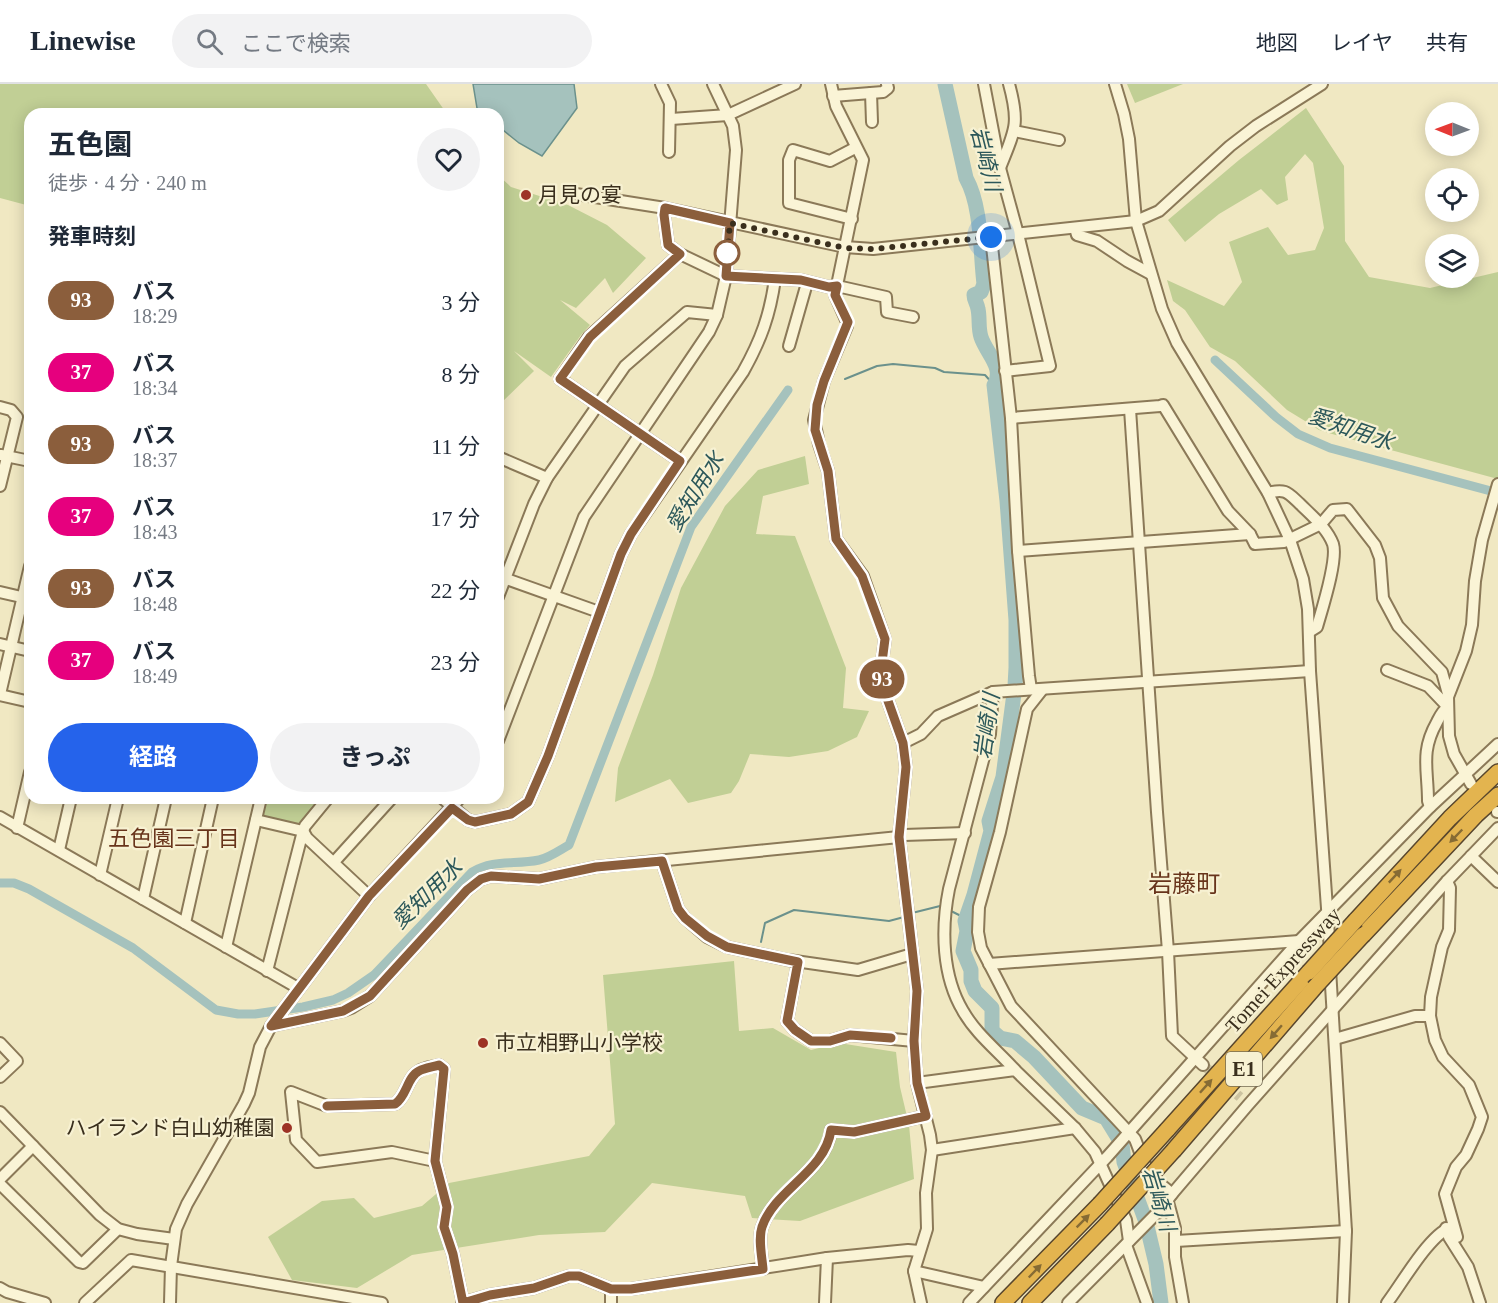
<!DOCTYPE html>
<html lang="ja">
<head>
<meta charset="utf-8">
<style>
  body { margin:0; font-family:"Times New Roman","Noto Sans JP",serif; background:#f2f2f3; color:#1f2937; height:100vh; display:flex; flex-direction:column; font-size:22px; white-space:nowrap }
  * { box-sizing:border-box; margin:0 }
  p { font-size:20px; color:#747a83 }
  .icon { flex:none; width:33px; height:33px; fill:none; stroke:currentColor; stroke-width:2; stroke-linecap:round; stroke-linejoin:round }
  .map { position:relative; flex:1; overflow:hidden }
  .side { position:absolute; left:24px; top:24px; width:480px; height:696px; display:flex; flex-direction:column; background:#fff; border-radius:18px; box-shadow:0 3px 15px #0003 }
  .side>* { flex:none }
  .badge { padding:0 12px; border-radius:20px; font-size:21px; line-height:39px }
  .needle { width:39px; rotate:271deg }
  .fabs { position:absolute; left:1425px; top:18px; display:grid; gap:12px }
  .fabs a { display:grid; place-items:center; width:54px; height:54px; border-radius:50%; background:#fff; box-shadow:0 3px 15px #0003; font-size:30px }
  .you { position:absolute; width:30px; height:30px; margin:-15px; border:4px solid #fff; border-radius:50%; background:#1a73e8; box-shadow:0 0 0 9px #1a73e833 }
  .map>.badge { position:absolute; translate:-50% -50%; box-shadow:0 0 0 3px #fff }
  h2 { padding:0 24px; font-size:22px; line-height:54px }
  .round { display:grid; place-items:center; flex:none; width:63px; height:63px; border-radius:32px; background:#f2f2f3 }
  .headline { display:flex; align-items:center; justify-content:space-between; height:102px; padding:0 24px }
  h1 { font-size:28px; font-weight:700; line-height:45px }
  .button { display:flex; gap:12px; margin-top:auto; padding:12px 24px }
  .button a { flex:1; height:69px; border-radius:36px; background:#2563eb; color:#fff; font-size:24px; font-weight:700; line-height:69px; text-align:center }
  .button a+a { background:#f2f2f3; color:#1f2937 }
  ul { padding:0; list-style:none }
  li { display:flex; align-items:center; gap:18px; height:72px; padding:0 24px }
  li div { flex:1 }
  li b { display:block; font-size:22px }
  li em { font-style:normal }
  li .badge { min-width:66px; font-weight:700; text-align:center }
  header { display:flex; align-items:center; gap:36px; box-sizing:border-box; height:84px; padding:0 30px; background:#fff; border-bottom:2px solid #e0e1e3 }
  header strong { font-size:28px }
  nav { display:flex; gap:33px; margin-inline-start:auto; font-size:21px }
  .search { width:420px; height:54px; background:#f2f2f3; display:flex; align-items:center; gap:15px; box-sizing:border-box; padding:0 21px; border-radius:33px; color:#747a83; font-size:22px }
  .map>svg:first-child { display:block }
</style>
</head>
<body>
<header>
<strong>Linewise</strong>
<div class="search"><svg class="icon" aria-label="search" viewBox="0 0 24 24"><circle cx="10" cy="10" r="6"/><path d="M15 15l6 6"/></svg>ここで検索</div>
<nav><a>地図</a><a>レイヤ</a><a>共有</a></nav>
</header>
<div class="map">
<svg width="1498" height="1219" viewBox="0 0 1498 1219">
  <rect width="100%" height="100%" fill="#f0e8c2"/>
  <g fill="#c1cf95">
    <path d="M0,0H426L447,30H30V122L0,114Z"/>
    <path d="M1127,0H1183L1135,19Z"/>
    <path d="M1306,24L1344,82L1345,157L1369,193L1430,204L1498,188V395L1339,352L1319,346L1305,337L1287,326L1235,277L1210,263L1185,226L1173,217L1167,196L1224,222L1242,198L1229,158L1268,143L1288,171L1315,166L1324,144L1313,79L1305,70L1285,93L1288,116L1277,121L1261,105L1219,130L1185,158L1168,136L1239,76Z"/>
    <path d="M498,91L511,103L568,121L607,141L646,174L613,209L605,194L576,224L560,216L590,241L581,251L551,293L514,267L534,287L498,322Z"/>
    <path d="M805,372L809,400L763,412L756,450L795,452L846,584L843,624L869,627L857,653L828,667L789,673L750,670L739,697L731,709L688,719L670,695L615,718L618,684L653,591L681,504L725,422L758,386Z"/>
    <path d="M263,714H324L299,740L259,734Z"/>
    <path d="M734,877L739,947L773,944L811,966L839,959L896,968L900,1003L909,1041L914,1095L800,1137L752,1134L745,1112L652,1099L605,1148L539,1151L412,1171L357,1204L292,1196L268,1153L322,1117L354,1114L374,1134L422,1122L449,1099L589,1072L615,1040L603,891Z"/>
  </g>
  <path fill="#a5c2bd" stroke="#6b918c" stroke-width="1.5" d="M473,0H574L577,24L542,72L519,59L498,42V30H484L477,24Z"/>
  <g fill="none" stroke-linecap="round" stroke-linejoin="round">
    <g stroke="#6b918c" stroke-width="2">
      <path d="M845,295L877,282L893,280L935,284L944,288L985,291L994,301"/>
      <path d="M949,826L959,831L965,837"/>
      <path d="M912,829L940,822L944,823"/>
      <path d="M761,858L765,839L794,826L889,837L904,833"/>
    </g>
    <g stroke="#a5c2bd" stroke-width="9">
      <path d="M1215,276L1276,333L1298,350L1330,364L1498,409"/>
      <path d="M0,799H14L29,805L133,864L216,926L238,930H255L303,923L333,916L348,909L374,891L472,788C494,775 515,781 539,776C549,774 560,766 569,761L691,443L788,306"/>
    </g>
    <path stroke="#a5c2bd" stroke-width="15" d="M945,0L966,94C982,123 980,167 984,200L981,208L974,211C974,216 977,219 978,225C980,234 978,244 981,253C986,269 1005,284 994,301L1007,417L1016,536V584L1015,602L1003,693L989,737L991,747L974,811L965,837L967,847L963,867L971,886V897L975,907L992,924V947L1000,954L1015,957L1034,973L1082,1024L1106,1034L1122,1060L1124,1078L1146,1138L1156,1180L1161,1219"/>
    <path stroke="#ccc3a1" stroke-width="10" stroke-dasharray="10 5" stroke-linecap="butt" d="M1203,981L1240,1013"/>
    <g stroke="#8b7958" stroke-width="14">
      <g id="minor">
        <path d="M661,0L670,19L669,68"/>
        <path d="M831,0L836,22L863,76L835,211L847,238V242L824,297L814,336L819,360L828,387L836,455L863,492L885,555L881,586L882,600L903,659L906,683L899,753L917,907L914,957L917,999L930,1051L932,1066L926,1109L927,1145L914,1187L921,1219"/>
        <path d="M984,0L1000,84L1018,150L1050,282L1005,287"/>
        <path d="M1115,0L1124,30L1129,55L1136,137L1162,225L1177,259L1268,409L1290,456L1303,495L1308,525L1310,587L1330,866"/>
        <path d="M871,9L872,38"/>
        <path d="M833,12L883,8L888,4L887,0"/>
        <path d="M671,35L728,31L795,0"/>
        <path d="M1014,47L1059,56"/>
        <path d="M1000,84C1015,46 1020,40 1009,0"/>
        <path d="M576,110L665,124L845,163L873,165L1136,137L1159,127L1230,62L1256,42L1322,0"/>
        <path d="M665,124L664,131L668,161L680,170L726,192L801,196L829,203L837,202L886,213L887,228L913,233"/>
        <path d="M852,135L789,119V76L793,66L830,77L855,64"/>
        <path d="M1075,144L1077,151L1097,157L1127,177L1151,190"/>
        <path d="M991,153L1011,334L1018,467L1029,592L1031,605"/>
        <path d="M789,262L807,199"/>
        <path d="M0,323L11,326L17,333L0,402"/>
        <path d="M1130,325L1157,728L1168,867L1172,952L1203,981"/>
        <path d="M1011,334L1160,322L1163,321L1228,427L1250,450L1255,460L1284,458L1321,440L1333,426L1347,425L1375,461L1380,474L1383,514L1398,542L1442,588L1448,610"/>
        <path d="M1,371L30,377"/>
        <path d="M498,373L547,394"/>
        <path d="M680,377L560,295L589,253L680,170"/>
        <path d="M1268,409C1286,404 1288,409 1300,420C1312,432 1327,444 1333,460C1338,476 1322,525 1317,543L1309,548"/>
        <path d="M1018,467L1250,450"/>
        <path d="M498,492L599,528"/>
        <path d="M0,508L30,515"/>
        <path d="M498,513L534,420L547,394L625,282L687,228L717,231"/>
        <path d="M0,560L30,567"/>
        <path d="M1387,586L1428,602L1448,623C1442,627 1440,632 1437,638C1420,668 1428,685 1428,717L1430,723"/>
        <path d="M1042,606L1027,625L1000,748L979,823L978,848L981,864L1011,922L1135,1055C1140,1067 1144,1084 1154,1094C1159,1100 1166,1104 1172,1110"/>
        <path d="M993,608L990,650L949,805C941,845 942,892 963,927C976,950 998,967 1015,986"/>
        <path d="M0,610L30,482"/>
        <path d="M0,611L30,618"/>
        <path d="M498,657L584,433L709,248L717,231L726,192L736,66L733,42L713,0"/>
        <path d="M903,659L921,650L938,632L993,608L1310,587"/>
        <path d="M1471,700L1454,670L1449,652L1448,613L1466,567L1472,541L1475,497L1482,456L1498,400"/>
        <path d="M442,714L468,736L475,738L511,730L528,718L548,672L621,470L631,450L743,288C761,256 770,231 775,195"/>
        <path d="M1497,728H1498"/>
        <path d="M0,733L298,904"/>
        <path d="M256,736L303,747L307,754L369,812"/>
        <path d="M17,744L30,688"/>
        <path d="M59,766L71,714"/>
        <path d="M1471,772L1498,798"/>
        <path d="M662,777L678,825L685,834L707,853L727,863L788,876L858,886L912,870"/>
        <path d="M334,778L392,714"/>
        <path d="M100,791L118,714"/>
        <path d="M1447,797L1450,804L1449,846L1442,863L1431,913L1430,932L1435,956L1443,973L1469,1001L1482,1033L1478,1045L1466,1071L1456,1083L1445,1110L1457,1153"/>
        <path d="M143,815L166,714"/>
        <path d="M185,839L213,714"/>
        <path d="M226,863L261,714"/>
        <path d="M798,878L787,937L795,946L811,957H830L850,951L914,957"/>
        <path d="M989,880L1299,857"/>
        <path d="M1330,885L1346,1147L1343,1219"/>
        <path d="M267,887L303,747L305,742L328,714"/>
        <path d="M271,942L343,927L351,924L370,912L467,806L481,795L491,792L539,795L596,783L899,753L904,751L965,749"/>
        <path d="M1335,955L1415,932H1430"/>
        <path d="M0,959L17,977L0,993"/>
        <path d="M917,999L1015,986L1075,1044L1095,1068L1126,1136L1129,1157"/>
        <path d="M0,1028L100,1131L118,1145L137,1150L174,1155"/>
        <path d="M932,1066L1075,1044"/>
        <path d="M435,1077L392,1068L317,1078L296,1056L291,1008L327,1022L395,1020C407,1012 407,993 419,987C425,983 433,983 439,981L444,985L435,1077L447,1123L444,1143L453,1170L463,1219"/>
        <path d="M0,1095L33,1062"/>
        <path d="M0,1100L79,1178L83,1179L118,1145"/>
        <path d="M1168,1118L1175,1144V1173L1183,1219"/>
        <path d="M1446,1144L1449,1153L1468,1183L1480,1219"/>
        <path d="M1176,1157L1346,1147"/>
        <path d="M1126,1161L1147,1219"/>
        <path d="M763,1185C762,1173 758,1155 762,1143C775,1105 826,1087 831,1046L854,1048L926,1032"/>
        <path d="M914,1187L984,1203"/>
        <path d="M0,1204L7,1208L45,1219"/>
        <path d="M85,1219L131,1176L382,1219"/>
        <path d="M170,1219L171,1182L176,1145L187,1120L244,1020L249,1009L260,963L271,942L369,812L460,714"/>
        <path d="M462,1219L490,1211L534,1204L569,1192H579L611,1205H631L827,1174L908,1166L919,1167"/>
        <path d="M611,1219V1205"/>
        <path d="M825,1219L827,1174"/>
        <path d="M969,1219L1107,1073L1299,857L1430,723L1498,660"/>
        <path d="M1068,1219L1160,1126L1172,1110L1248,1021L1447,797L1498,744"/>
        <path d="M1387,1219C1401,1201 1432,1146 1453,1143"/>
      </g>
    </g>
    <g stroke="#58462d" stroke-width="18">
      <g id="highway">
        <path d="M1356,836L1450,734L1498,688"/>
        <path d="M1363,851L1476,731L1498,711"/>
        <path d="M1167,1046L1309,888"/>
        <path d="M1174,1066L1314,904"/>
        <path d="M1003,1219L1100,1120"/>
        <path d="M1030,1219L1107,1140"/>
      </g>
    </g>
    <use href="#minor" stroke="#faf4d6" stroke-width="10"/>
    <use href="#highway" stroke="#e3b44f" stroke-width="15"/>
    <g stroke="#58462d" stroke-width="18" stroke-linecap="butt">
      <g id="highway-bridge">
        <path d="M1309,888L1356,836"/>
        <path d="M1314,904L1363,851"/>
        <path d="M1100,1120L1167,1046"/>
        <path d="M1107,1140L1174,1066"/>
      </g>
    </g>
    <use href="#highway-bridge" stroke="#e3b44f" stroke-width="15"/>
  </g>
  <defs><path id="oneway-solid" d="M-6-.8H1V-3.2L6.5 0L1 3.2V.8H-6Z" transform="scale(1.5)"/></defs>
  <g fill="#866b34">
    <use href="#oneway-solid" transform="translate(1456 752) rotate(134)"/>
    <use href="#oneway-solid" transform="translate(1395 792) rotate(-47)"/>
    <use href="#oneway-solid" transform="translate(1276 948) rotate(131)"/>
    <use href="#oneway-solid" transform="translate(1206 1002) rotate(-48)"/>
    <use href="#oneway-solid" transform="translate(1083 1137) rotate(-45)"/>
    <use href="#oneway-solid" transform="translate(1035 1187) rotate(-46)"/>
  </g>
  <g fill="none" stroke-linecap="round" stroke-linejoin="round">
    <g stroke="#fff" stroke-width="14">
      <path id="line" d="M327,1022L395,1020C407,1012 407,993 419,987C425,984 433,983 439,981L444,985L435,1077L447,1123L444,1143L453,1170L463,1219L490,1211L534,1204L569,1192H579L611,1205H631L763,1185C762,1173 758,1155 762,1143C775,1105 825,1088 831,1046L854,1048L926,1032L917,999L914,957L917,907L899,753L906,683L903,659L882,600L881,586L885,555L862,492L836,455L828,387L815,346L817,321L824,297L848,238L835,211L837,202L829,203L801,196L726,192L730,139L665,124L664,131L668,161L680,170L590,253L560,295L680,377L631,450L621,470L548,672L528,718L511,730L475,738L468,736L452,724L369,812L271,942L343,927L370,912L467,806L481,795L491,792L539,795L596,783L662,777L678,825L685,834L707,852L727,863L798,878L787,937L795,946L811,957H830L850,951L891,954"/>
    </g>
    <use href="#line" stroke="#8b5e3c" stroke-width="9"/>
    <path stroke="#3a2f1d" stroke-width="6" stroke-dasharray="0 10.8" d="M727,169V174L730,139L845,164L873,165L991,153"/>
  </g>
  <g fill="#9d3326" stroke="#f7f1d2" stroke-width="2">
    <circle cx="526" cy="111" r="6"/>
    <circle cx="483" cy="959" r="6"/>
    <circle cx="287" cy="1044" r="6"/>
  </g>
  <circle fill="#fff" stroke="#8b5e3c" stroke-width="3" cx="727" cy="169" r="12"/>
  <g text-anchor="middle" dominant-baseline="central" stroke-width="4.5" stroke-linejoin="round" paint-order="stroke">
    <rect fill="#f7f1d2" stroke="#736953" stroke-width="1.5" x="1226" y="968" width="36" height="34" rx="4.5"/>
    <g font-size="20" font-weight="bold" fill="#3a2f1d">
      <text x="1244" y="985">E1</text>
    </g>
    <g font-size="21" fill="#3a2f1d" stroke="#f7f1d2" text-anchor="start">
      <text x="538" y="111">月見の宴</text>
      <text x="495" y="959">市立相野山小学校</text>
      <text x="275" y="1044" text-anchor="end">ハイランド白山幼稚園</text>
    </g>
    <g font-size="21" fill="#3a2f1d" stroke="#f7f1d2">
      <text transform="translate(1283 886) rotate(-48)">Tomei Expressway</text>
    </g>
    <g font-size="22" font-style="italic" fill="#2c585a" stroke="#f7f1d2">
      <text transform="translate(986 75) rotate(76)">岩崎川</text>
      <text transform="translate(1351 345) rotate(19)">愛知用水</text>
      <text transform="translate(695 408) rotate(-58)">愛知用水</text>
      <text transform="translate(987 642) rotate(-82)">岩崎川</text>
      <text transform="translate(427 810) rotate(-44)">愛知用水</text>
      <text transform="translate(1159 1115) rotate(73)">岩崎川</text>
    </g>
    <g font-size="22" fill="#68341b" stroke="#f7f1d2">
      <text x="174" y="754">五色園三丁目</text>
    </g>
    <g font-size="24" fill="#68341b" stroke="#f7f1d2">
      <text x="1184" y="800">岩藤町</text>
    </g>
  </g>
</svg>
<div class="fabs">
<a><svg class="needle" viewBox="-14 -14 28 28"><path d="M0-13l5 13h-10z" fill="#e53935"/><path d="M0 13l5-13h-10z" fill="#747a83"/></svg></a>
<a><svg class="icon" aria-label="locate" viewBox="0 0 24 24"><circle cx="12" cy="12" r="6"/><path d="M12 2v4M12 18v4M2 12h4M18 12h4"/></svg></a>
<a><svg class="icon" aria-label="layers" viewBox="0 0 24 24"><path d="M12 4l9 5-9 5-9-5zM3 14l9 5 9-5"/></svg></a>
</div>
<div class="you" style="left:991px;top:153px"></div>
<b class="badge" style="left:882px;top:595px;background:#8b5e3c;color:#fff">93</b>
<section class="side">
<div class="headline"><div><h1>五色園</h1><p>徒歩 · 4 分 · 240 m</p></div><a class="round"><svg class="icon" aria-label="heart" viewBox="0 0 24 24"><path d="M12 20l-8-8c-3-5 5-10 8-4 3-6 11-1 8 4z"/></svg></a></div>
<h2>発車時刻</h2>
<ul>
<li><span class="badge" style="background:#8b5e3c;color:#fff">93</span><div><b>バス</b><p>18:29</p></div><em>3 分</em></li>
<li><span class="badge" style="background:#e6007e;color:#fff">37</span><div><b>バス</b><p>18:34</p></div><em>8 分</em></li>
<li><span class="badge" style="background:#8b5e3c;color:#fff">93</span><div><b>バス</b><p>18:37</p></div><em>11 分</em></li>
<li><span class="badge" style="background:#e6007e;color:#fff">37</span><div><b>バス</b><p>18:43</p></div><em>17 分</em></li>
<li><span class="badge" style="background:#8b5e3c;color:#fff">93</span><div><b>バス</b><p>18:48</p></div><em>22 分</em></li>
<li><span class="badge" style="background:#e6007e;color:#fff">37</span><div><b>バス</b><p>18:49</p></div><em>23 分</em></li>
</ul>
<div class="button"><a>経路</a><a>きっぷ</a></div>
</section>
</div>
</body>
</html>
